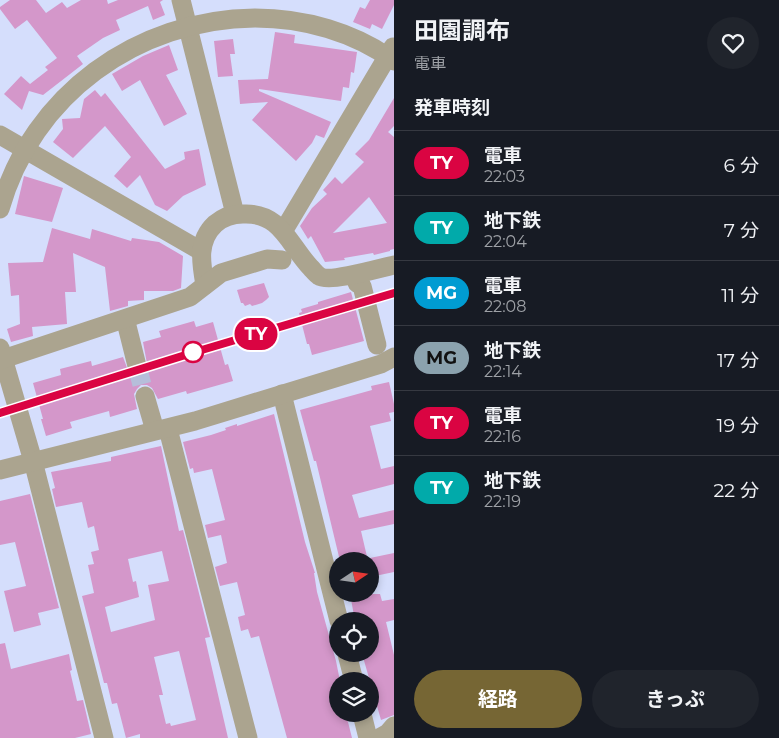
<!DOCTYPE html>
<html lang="ja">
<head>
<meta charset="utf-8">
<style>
  body { margin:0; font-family:Montserrat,"Noto Sans JP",sans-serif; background:#20242c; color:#f1f3f6; height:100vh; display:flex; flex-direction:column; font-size:19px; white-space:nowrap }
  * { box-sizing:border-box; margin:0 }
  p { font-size:16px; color:#9ea1a6 }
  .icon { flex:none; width:28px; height:28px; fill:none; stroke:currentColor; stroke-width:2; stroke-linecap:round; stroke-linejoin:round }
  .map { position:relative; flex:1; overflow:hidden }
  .panel { display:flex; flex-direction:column; background:#171b24; width:385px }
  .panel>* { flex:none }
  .badge { padding:0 10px; border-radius:16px; font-size:18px; line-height:32px }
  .needle { width:32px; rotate:77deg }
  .buttons { position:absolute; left:329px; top:552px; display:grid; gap:10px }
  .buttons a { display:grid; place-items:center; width:50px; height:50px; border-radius:50%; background:#171b24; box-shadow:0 2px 8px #0003; font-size:25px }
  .map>.badge { position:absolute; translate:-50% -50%; box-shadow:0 0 0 2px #fff }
  h2 { padding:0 20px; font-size:19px; line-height:45px }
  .round { display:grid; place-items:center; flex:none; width:52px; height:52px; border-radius:26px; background:#20242c }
  .summary { display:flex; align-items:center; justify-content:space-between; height:85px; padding:0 20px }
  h1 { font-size:24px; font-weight:700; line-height:38px }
  .primary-button { display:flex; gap:10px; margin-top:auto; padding:10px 20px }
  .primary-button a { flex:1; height:58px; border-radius:30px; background:#766634; color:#fff; font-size:20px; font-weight:700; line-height:58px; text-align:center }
  .primary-button a+a { background:#20242c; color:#f1f3f6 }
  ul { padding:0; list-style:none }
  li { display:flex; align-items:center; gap:15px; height:65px; padding:0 20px; border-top:1px solid #363941 }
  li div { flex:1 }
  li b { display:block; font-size:19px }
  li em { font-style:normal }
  li .badge { min-width:55px; font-weight:700; text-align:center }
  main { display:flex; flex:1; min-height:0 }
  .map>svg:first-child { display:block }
</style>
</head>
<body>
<main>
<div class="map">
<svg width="394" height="738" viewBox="0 0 394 738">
  <rect width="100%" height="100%" fill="#d5defc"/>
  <g fill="#d497ca" fill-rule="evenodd">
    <path d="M10,0H36L46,13L62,2L67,8L81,0H107L108,4L118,0H163L160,2L165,15L153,20L148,6L116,20L120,30L103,38L77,56L83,64L43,95L29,91L22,110L4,94L21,76L30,84L48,70L45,67L57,58L27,20L15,29L0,9V7Z"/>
    <path d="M370,0H394V5L382,29L372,24L370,29L353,22L360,7L365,9Z"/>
    <path d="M275,32L295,35L294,43L357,52L354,73L351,72L349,88L343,87L341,101L259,89V91L331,122L324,138L316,135L312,143L296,161L252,120L268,102L240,104L238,80L268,79Z"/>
    <path d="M233,39L235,54H230L233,76L218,77L214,41Z"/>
    <path d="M169,45L178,70L166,75L187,114L164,126L140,80L122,91L112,74L143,56Z"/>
    <path d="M95,90L101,97L105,93L165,169L185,159L184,152L199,149L206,185L183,196L167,211L155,205L140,175L127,188L114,176L131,157L105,126L73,158L53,142L63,129L62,119L80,118L84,99Z"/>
    <path d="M394,98V126L388,132L394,137V249L390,250V251L374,255L373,253L344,258L345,260L325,262L311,236L308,239L300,226L312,208L327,194L323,190L335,177L342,184L364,162L355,154L369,140ZM369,197L387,223L333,233Z"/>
    <path d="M24,176L63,188L52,222L15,214Z"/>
    <path d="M52,228L90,239L92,229L131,241L132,238L159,242L183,256L181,288L173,291H144V300L128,301V306L110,311L105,267L73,253L76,292H65L67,324L32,327L33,336L11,342L7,329L20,324L19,295L11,296L8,263L43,262Z"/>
    <path d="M264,283L269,297L266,300L262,303L252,306L250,304L245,306L243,303H241L237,290Z"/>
    <path d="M351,292L364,341L312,355L309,344H307L299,313L302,312L301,309L318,304V302Z"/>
    <path d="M194,321L196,327L213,322L225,365L228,364L233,381L187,394L186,391L158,399L152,388L147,385H141L137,389L134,394L137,409L110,417L109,411L70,422L72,428L46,436L41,419H43L33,383L61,375L60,369L91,361L92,366L123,357L129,373L133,377H140L145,374L148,369L143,342L161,337L159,331Z"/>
    <path d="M389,382L394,404V412L389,413L391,421L370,426L381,469L394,466V484L352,495L359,518L394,510V524L361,531L368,561H340L316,461H314L300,410L372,390L371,386Z"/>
    <path d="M274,414L305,542L315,573H314L317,592L336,661L340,681H338V714H346L352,738H287L259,636L251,638L248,629L241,631L238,617L245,615L237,582L220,586L215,567L227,563L221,535L208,538L205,525L225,520L212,469L194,473L193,468L190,469L183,442L211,435L226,430L225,428L237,424V426Z"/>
    <path d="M161,446L179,531L183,530L210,637L205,638L228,738H140V734L126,738L117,703L112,704L107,683H104L82,596L94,593L88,565L94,564L91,552L99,550L94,526L88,528L82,502L56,507L52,489L55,488L51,472L111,461V457ZM162,551L169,581L148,585L155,620L111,632L105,607L139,597L136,581L133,582L128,559ZM179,651L196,720L171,726L170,723L166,724L159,695H163L154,657Z"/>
    <path d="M30,494L59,608L38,613L41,625L14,632L4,591L26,586L15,542L0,545V501Z"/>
    <path d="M394,553V572L370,577V558Z"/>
    <path d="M350,594H380L382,601L394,599V620L386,622L394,655V715L381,720L363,657L364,654H370V621H355Z"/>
    <path d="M5,643L11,669L69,654L72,670L70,671L77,701L83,700L91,734L75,738H0V644Z"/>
  </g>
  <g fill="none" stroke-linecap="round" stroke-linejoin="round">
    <path stroke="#b6beda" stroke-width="19" stroke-dasharray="19 9" stroke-linecap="butt" d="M137,366L145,396"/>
    <g stroke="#aba48f" stroke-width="19">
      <path d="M181,0L235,214"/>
      <path d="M0,135L201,251"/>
      <path d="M0,209C32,95 137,19 255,18C304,18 354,32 394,61"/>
      <path d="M284,230L393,47"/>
      <path d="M357,283L362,286L377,345"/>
      <path d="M205,285C201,263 197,241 215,224C223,217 233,214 243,214C281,212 289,245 311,268C313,270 316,274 319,276C329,283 380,268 394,265"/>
      <path d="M127,326L137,366"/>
      <path d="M0,348L33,461L104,738"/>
      <path d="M0,360L190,297L221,273L267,259L282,260"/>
      <path d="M282,394L339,621"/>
      <path d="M145,396L154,427"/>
      <path d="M168,429L248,738"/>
      <path d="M0,470L195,421L381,364L394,357"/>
      <path d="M347,654L354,681"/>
      <path d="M362,714L368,738"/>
      <path d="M379,738L388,733L394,726"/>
    </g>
  </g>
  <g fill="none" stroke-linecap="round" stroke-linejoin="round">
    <g stroke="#fff" stroke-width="11">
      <path id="line" d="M0,413L195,352L394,293"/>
    </g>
    <use href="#line" stroke="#da0442" stroke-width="8"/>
  </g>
  <circle fill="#fff" stroke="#da0442" stroke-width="2.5" cx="193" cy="352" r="10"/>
</svg>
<div class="buttons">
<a><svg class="needle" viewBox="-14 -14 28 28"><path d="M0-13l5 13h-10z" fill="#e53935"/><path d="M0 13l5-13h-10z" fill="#9ea1a6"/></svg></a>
<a><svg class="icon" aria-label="locate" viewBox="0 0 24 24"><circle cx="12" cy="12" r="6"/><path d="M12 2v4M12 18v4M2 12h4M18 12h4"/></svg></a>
<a><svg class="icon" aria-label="layers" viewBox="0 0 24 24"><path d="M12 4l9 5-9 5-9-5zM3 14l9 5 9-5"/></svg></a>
</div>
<b class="badge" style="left:256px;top:334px;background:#da0442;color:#fff">TY</b>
</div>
<section class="panel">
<div class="summary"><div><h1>田園調布</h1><p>電車</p></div><a class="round"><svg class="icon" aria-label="heart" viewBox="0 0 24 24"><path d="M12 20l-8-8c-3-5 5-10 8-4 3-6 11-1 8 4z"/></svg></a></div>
<h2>発車時刻</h2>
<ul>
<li><span class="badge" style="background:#da0442;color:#fff">TY</span><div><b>電車</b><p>22:03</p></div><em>6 分</em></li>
<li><span class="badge" style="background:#01aaaa;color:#fff">TY</span><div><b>地下鉄</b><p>22:04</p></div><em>7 分</em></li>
<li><span class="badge" style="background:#009cd2;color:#fff">MG</span><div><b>電車</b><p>22:08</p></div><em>11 分</em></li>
<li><span class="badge" style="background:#8ba2ae;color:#111">MG</span><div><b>地下鉄</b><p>22:14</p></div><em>17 分</em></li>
<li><span class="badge" style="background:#da0442;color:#fff">TY</span><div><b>電車</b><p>22:16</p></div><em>19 分</em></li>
<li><span class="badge" style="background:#01aaaa;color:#fff">TY</span><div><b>地下鉄</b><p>22:19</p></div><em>22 分</em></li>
</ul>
<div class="primary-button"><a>経路</a><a>きっぷ</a></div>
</section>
</main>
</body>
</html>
